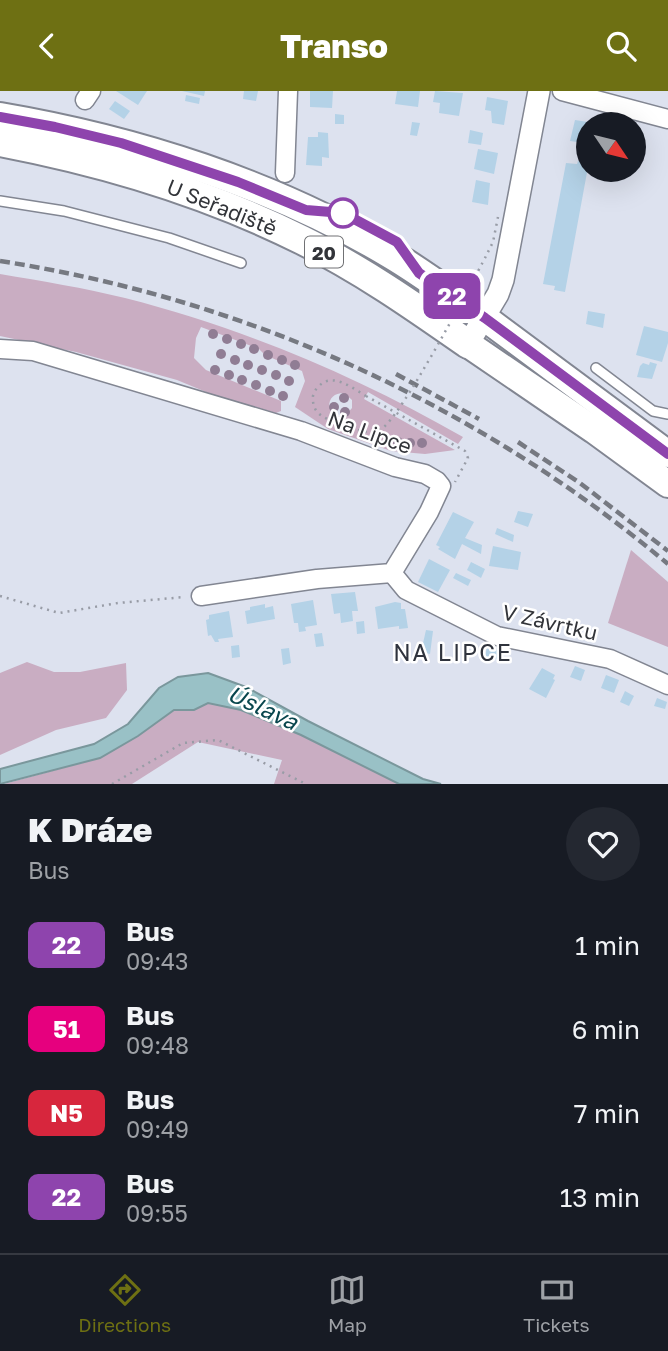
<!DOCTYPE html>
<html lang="en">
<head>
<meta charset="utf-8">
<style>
  body { margin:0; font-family:"Golos Text",sans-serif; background:#242831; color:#f1f3f6; height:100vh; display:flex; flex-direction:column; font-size:26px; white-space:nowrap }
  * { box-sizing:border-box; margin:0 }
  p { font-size:23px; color:#9ea1a6 }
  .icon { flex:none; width:38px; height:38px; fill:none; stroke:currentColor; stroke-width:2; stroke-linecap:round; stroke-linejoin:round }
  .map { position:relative; height:693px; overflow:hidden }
  .side { display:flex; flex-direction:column; background:#171b24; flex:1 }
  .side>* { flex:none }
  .badge { padding:0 14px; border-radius:10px; font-size:24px; line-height:46px }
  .needle { width:46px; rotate:125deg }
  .fabs { position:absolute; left:576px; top:21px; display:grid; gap:14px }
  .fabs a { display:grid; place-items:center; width:70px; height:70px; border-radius:50%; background:#171b24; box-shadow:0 7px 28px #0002; font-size:35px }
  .map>.badge { position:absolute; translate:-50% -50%; box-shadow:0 0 0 4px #fff }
  .round { display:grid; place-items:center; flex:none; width:74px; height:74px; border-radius:37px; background:#242831 }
  .head { display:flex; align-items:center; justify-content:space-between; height:119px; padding:0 28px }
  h1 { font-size:33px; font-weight:800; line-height:52px }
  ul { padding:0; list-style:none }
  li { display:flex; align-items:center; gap:21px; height:84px; padding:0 28px }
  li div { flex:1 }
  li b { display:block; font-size:26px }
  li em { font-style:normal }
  li .badge { min-width:77px; font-weight:700; text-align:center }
  header { display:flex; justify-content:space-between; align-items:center; height:91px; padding:0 28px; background:#6e7013; color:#fff; font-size:32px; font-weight:800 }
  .dock { display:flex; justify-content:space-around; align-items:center; height:98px; border-top:2px solid #363941; background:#171b24; font-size:19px; color:#9ea1a6 }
  .dock a { display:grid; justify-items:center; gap:4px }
  .dock .active { color:#6e7013 }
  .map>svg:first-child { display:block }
</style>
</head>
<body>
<header><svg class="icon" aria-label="back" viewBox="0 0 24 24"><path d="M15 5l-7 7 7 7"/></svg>Transo<svg class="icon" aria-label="search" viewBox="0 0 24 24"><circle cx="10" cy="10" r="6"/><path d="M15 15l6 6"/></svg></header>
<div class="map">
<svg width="668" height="693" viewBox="0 0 668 693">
  <rect width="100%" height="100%" fill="#dde2ef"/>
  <g fill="#c9adc2" fill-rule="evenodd">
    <path d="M0,183C42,190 84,197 125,207C243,237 357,285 463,346L458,353L368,301L364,308L455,359L425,363L391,360L328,338L295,316L305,290L302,280L265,264L259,258L201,236L196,247L194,267L206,279L281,310V320L276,322L211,303L177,289L76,261L0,245ZM344,302L352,309V317L345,325H337L329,316C329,307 334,302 344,302Z"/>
    <path d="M631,459L668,491V556L608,532Z"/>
    <path d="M27,571L54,581H80L126,572L127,599L106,627L56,639L0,664V582Z"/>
    <path d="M208,612L241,619L301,644L399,693H274L282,669L198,651L132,693H4L100,667L138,645L174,619H194Z"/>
  </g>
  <path fill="#99c1c6" stroke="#7a979c" stroke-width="2" d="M208,582L246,596L308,630L423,688L441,693H399L301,644L241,619L208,612L194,619H174L138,645L100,667L0,693V678L94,653L128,633L159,597L178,586Z"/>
  <g fill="#b4d2e7">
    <path d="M116,0H147L138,14Z"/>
    <path d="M182,0H205L204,5Z"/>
    <path d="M244,0H258L256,10L243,8Z"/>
    <path d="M310,0H333L332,17L310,16Z"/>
    <path d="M397,0H420L418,16L395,13Z"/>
    <path d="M435,0L463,2L459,25L439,22L440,12L433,11Z"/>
    <path d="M186,4L200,7L199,13L185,10Z"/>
    <path d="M487,6L508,10L504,34L492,32L491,20L485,19Z"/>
    <path d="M115,10L130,20L124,28L109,18Z"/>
    <path d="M335,23L344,24V33H335Z"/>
    <path d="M575,29L588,31V56L583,55L584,52L570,50Z"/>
    <path d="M412,31L420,32L417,45L410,44Z"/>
    <path d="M470,39L483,42L481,54L468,52Z"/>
    <path d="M318,41L328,42L329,67L322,66V75L306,74L308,46H318Z"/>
    <path d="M478,58L498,62L494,83L474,78Z"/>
    <path d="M578,70L588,72V76L565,201L554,199L555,195L543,193L566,72L577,73Z"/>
    <path d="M476,89L490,92L488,114L472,111Z"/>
    <path d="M588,220L605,223L603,237L586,233Z"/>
    <path d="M644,235L668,241V252L662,271L636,264Z"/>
    <path d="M650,271L657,273L652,288L637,286L640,275L643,272L649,274Z"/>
    <path d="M518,420L533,423L528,436L514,431Z"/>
    <path d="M453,421L474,431L465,447L482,454L481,463L462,453L455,468L438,458L440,456L436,454Z"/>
    <path d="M497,437L514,444L513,451L495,443Z"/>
    <path d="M493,455L521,461L518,479L489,475Z"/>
    <path d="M429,468L450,479L438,501L418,491Z"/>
    <path d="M471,471L485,478L481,487L467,479Z"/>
    <path d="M456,482L471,489L468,495L453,487Z"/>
    <path d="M355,501L358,520H352L353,530L341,532L340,522L334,523L331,503Z"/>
    <path d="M313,509L317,534L305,536L306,540L299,541L298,532H294L291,513Z"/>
    <path d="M395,511L401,512V518H405L408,537L399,538V535L378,538L375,516Z"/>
    <path d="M265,513V517L273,515L275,528L247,533L245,520L250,519V516Z"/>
    <path d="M229,520L233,546L218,548L219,551H215L211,544L208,545L206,529L209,528V524Z"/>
    <path d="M364,530L365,542L357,543L356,531Z"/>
    <path d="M426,539L433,540L430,563L421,561Z"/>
    <path d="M322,542L324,555L316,556L314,543Z"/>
    <path d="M239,554L240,566L232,567L231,555Z"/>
    <path d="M487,556L505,559L503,569L485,566Z"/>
    <path d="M289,557L291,572L283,574L281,558Z"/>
    <path d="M575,575L585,579L581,590L570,586Z"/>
    <path d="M542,577L555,584L553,588L555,589L546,607L529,598Z"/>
    <path d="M606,584L619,589L614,602L601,597Z"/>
    <path d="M625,600L634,605L629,615L620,611Z"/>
    <path d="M657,607L667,611L665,618L654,615Z"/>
  </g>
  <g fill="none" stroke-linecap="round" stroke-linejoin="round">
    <g stroke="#828692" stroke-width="12">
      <g id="service">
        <path d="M0,110L64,120L169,147L241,172"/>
        <path d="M596,277L653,320L668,323"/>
      </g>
    </g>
    <g stroke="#828692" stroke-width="21">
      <g id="minor">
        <path d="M562,0L668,28"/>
        <path d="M85,9L91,0"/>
        <path d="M285,82L288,0"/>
        <path d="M0,258L33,260L301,340L395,376L425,383L437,390L441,395L429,421L392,482L317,488L201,505"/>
        <path d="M392,482L406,499L497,545L610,568L668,594"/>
      </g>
    </g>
    <g stroke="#828692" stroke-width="24">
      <path id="tertiary" d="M468,253L498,203L503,189L539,0"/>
    </g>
    <g stroke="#828692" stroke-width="30">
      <g id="primary">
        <path d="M485,227L668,363"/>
        <path d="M468,253L594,339L668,393"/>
      </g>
    </g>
    <g stroke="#828692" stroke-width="32">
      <g id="trunk">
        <path d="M0,26C135,49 274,93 392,164C424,183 454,206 485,227"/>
        <path d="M0,51C105,71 206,101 302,149C361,178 415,216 468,253"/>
      </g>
    </g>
    <g stroke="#989ca6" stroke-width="2.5" stroke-dasharray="2 5" stroke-linecap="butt">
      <path d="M470,190H478L483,194"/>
      <path d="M366,305L465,360L468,367L455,391"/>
      <path d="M0,505L59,522L118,512L184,506"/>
      <path d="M112,693L183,652L218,649L306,693"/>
    </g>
    <use href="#service" stroke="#fff" stroke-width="9"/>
    <use href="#minor" stroke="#fff" stroke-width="18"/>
    <use href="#tertiary" stroke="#fff" stroke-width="21"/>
    <use href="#primary" stroke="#fff" stroke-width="26"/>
    <use href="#trunk" stroke="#fff" stroke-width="28"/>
    <g stroke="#767981" stroke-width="4.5" stroke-dasharray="10 5" stroke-linecap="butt">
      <path d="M0,170C246,208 477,313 668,473"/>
      <path d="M396,283L479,328"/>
      <path d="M518,351L580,392L668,460"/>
    </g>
    <path stroke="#989ca6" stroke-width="2.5" stroke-dasharray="2 5" stroke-linecap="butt" d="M366,305C352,297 332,280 318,296C314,300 312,305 313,310C314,325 328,328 340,333C353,337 367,345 381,338C399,330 472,192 486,165L493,151L498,126"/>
  </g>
  <g fill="#907d94">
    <circle cx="213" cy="243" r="5"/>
    <circle cx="227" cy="248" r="5"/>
    <circle cx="241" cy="253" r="5"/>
    <circle cx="254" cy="258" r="5"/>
    <circle cx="221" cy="263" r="5"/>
    <circle cx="268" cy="264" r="5"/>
    <circle cx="235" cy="269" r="5"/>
    <circle cx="282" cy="269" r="5"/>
    <circle cx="248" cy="274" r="5"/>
    <circle cx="295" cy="274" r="5"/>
    <circle cx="215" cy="279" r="5"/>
    <circle cx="262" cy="279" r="5"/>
    <circle cx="229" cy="284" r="5"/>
    <circle cx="276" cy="284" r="5"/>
    <circle cx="242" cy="289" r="5"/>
    <circle cx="289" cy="290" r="5"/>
    <circle cx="256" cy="294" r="5"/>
    <circle cx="270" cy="300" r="5"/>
    <circle cx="283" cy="305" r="5"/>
    <circle cx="344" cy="307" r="5"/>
    <circle cx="334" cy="316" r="5"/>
    <circle cx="345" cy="321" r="5"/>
    <circle cx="398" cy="351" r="5"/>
    <circle cx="410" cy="352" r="5"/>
    <circle cx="422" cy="352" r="5"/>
  </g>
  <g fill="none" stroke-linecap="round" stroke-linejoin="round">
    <g stroke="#fff" stroke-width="16">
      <path id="line" d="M0,26L55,36L121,52L238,91L306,119L343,122L397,151L419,182L485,227L668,363"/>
    </g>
    <use href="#line" stroke="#8e44ad" stroke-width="10"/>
  </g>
  <circle fill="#fff" stroke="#8e44ad" stroke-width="3.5" cx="343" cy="122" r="14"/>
  <g text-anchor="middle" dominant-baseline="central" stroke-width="5" stroke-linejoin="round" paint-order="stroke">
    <rect fill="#fff" stroke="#707174" stroke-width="2" x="305" y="145.5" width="38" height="31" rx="5"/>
    <g font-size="19" font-weight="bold" fill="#323439">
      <text x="324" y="161">20</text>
    </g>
    <g font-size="21" fill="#323439" stroke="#fff">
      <text transform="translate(222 116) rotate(22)">U Seřadiště</text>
      <text transform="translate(370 341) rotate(20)">Na Lipce</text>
      <text transform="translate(550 531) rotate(13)">V Závrtku</text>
    </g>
    <g font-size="23" letter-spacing="2" fill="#2f333d" stroke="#fff">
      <text x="453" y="561">NA LIPCE</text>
    </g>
    <g font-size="23" font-style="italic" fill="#08464d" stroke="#fff">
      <text transform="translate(263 616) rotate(25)">Úslava</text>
    </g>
  </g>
</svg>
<div class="fabs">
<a><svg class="needle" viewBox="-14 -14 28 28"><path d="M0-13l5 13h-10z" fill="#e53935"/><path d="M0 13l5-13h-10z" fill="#9ea1a6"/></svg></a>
</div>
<b class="badge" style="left:452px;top:205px;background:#8e44ad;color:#fff">22</b>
</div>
<section class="side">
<div class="head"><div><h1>K Dráze</h1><p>Bus</p></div><a class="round"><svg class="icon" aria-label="heart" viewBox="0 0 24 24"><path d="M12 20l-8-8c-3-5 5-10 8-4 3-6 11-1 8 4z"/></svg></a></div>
<ul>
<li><span class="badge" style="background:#8e44ad;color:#fff">22</span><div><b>Bus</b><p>09:43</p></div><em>1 min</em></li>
<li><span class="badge" style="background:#e6007e;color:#fff">51</span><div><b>Bus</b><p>09:48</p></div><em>6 min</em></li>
<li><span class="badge" style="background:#d7263d;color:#fff">N5</span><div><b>Bus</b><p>09:49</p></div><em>7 min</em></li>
<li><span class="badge" style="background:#8e44ad;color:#fff">22</span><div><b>Bus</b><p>09:55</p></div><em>13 min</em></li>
</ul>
</section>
<nav class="dock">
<a class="active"><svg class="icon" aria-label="directions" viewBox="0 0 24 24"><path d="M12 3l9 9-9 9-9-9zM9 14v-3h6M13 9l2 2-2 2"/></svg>Directions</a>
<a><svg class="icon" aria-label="map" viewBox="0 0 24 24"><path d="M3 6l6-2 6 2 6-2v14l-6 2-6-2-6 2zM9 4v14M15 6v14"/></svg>Map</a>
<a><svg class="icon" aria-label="tickets" viewBox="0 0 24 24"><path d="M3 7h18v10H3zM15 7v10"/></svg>Tickets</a>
</nav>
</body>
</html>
